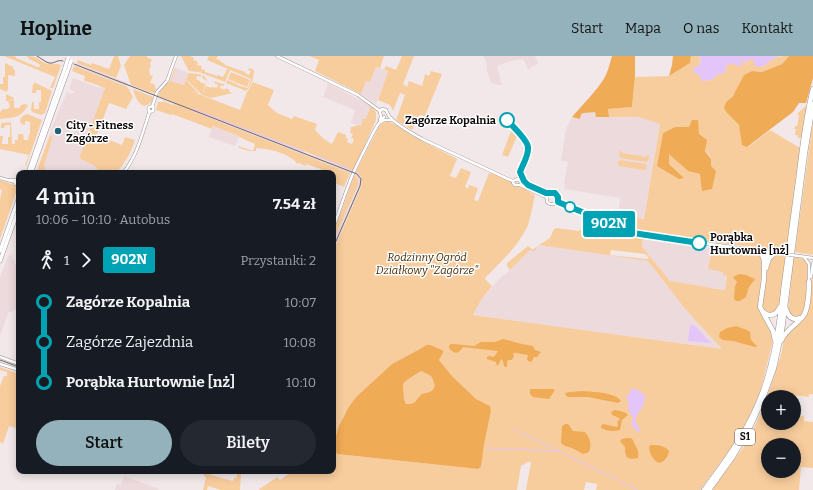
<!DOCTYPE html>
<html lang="pl">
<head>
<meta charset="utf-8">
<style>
  body { margin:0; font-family:Bitter,serif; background:#242831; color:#f1f3f6; height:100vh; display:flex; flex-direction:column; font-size:15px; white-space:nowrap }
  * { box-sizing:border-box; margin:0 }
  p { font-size:13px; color:#9ea1a6 }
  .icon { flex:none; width:22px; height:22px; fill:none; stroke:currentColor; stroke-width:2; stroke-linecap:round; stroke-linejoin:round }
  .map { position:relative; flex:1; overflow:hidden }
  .panel { position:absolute; left:16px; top:114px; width:320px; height:304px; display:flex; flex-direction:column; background:#171b24; border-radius:8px; box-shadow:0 2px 10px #0003 }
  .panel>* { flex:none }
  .badge { padding:0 8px; border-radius:3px; font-size:14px; line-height:26px }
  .fabs { position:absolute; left:761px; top:334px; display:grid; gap:8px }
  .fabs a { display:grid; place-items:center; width:40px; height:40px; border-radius:50%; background:#171b24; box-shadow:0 2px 10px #0003; font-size:20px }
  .map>.badge { position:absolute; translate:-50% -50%; box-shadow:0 0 0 2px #fff }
  .legs { display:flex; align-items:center; gap:6px; height:44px; padding:0 20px; font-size:13px }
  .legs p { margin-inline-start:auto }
  .head { display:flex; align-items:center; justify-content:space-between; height:68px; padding:0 20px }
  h1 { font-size:22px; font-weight:600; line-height:30px }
  .button { display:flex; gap:8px; margin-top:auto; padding:8px 20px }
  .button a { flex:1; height:46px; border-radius:24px; background:#93b2bc; color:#111; font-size:16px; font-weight:600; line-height:46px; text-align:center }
  .button a+a { background:#242831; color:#f1f3f6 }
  ul { padding:0 20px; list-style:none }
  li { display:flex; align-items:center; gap:14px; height:40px; font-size:15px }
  li i { display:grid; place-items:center; width:6px; height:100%; margin:0 5px; background:currentColor }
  li i::after { content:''; width:10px; height:10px; margin:-5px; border:3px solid; border-radius:50%; background:#171b24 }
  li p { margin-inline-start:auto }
  li:first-child i { background:linear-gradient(#0000 50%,currentColor 0) }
  li:last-child i { background:linear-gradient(currentColor 50%,#0000 0) }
  header { display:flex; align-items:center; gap:24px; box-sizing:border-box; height:56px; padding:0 20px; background:#93b2bc; color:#111 }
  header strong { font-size:19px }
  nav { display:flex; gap:22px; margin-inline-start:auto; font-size:14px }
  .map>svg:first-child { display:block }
</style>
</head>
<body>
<header>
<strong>Hopline</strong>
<nav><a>Start</a><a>Mapa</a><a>O nas</a><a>Kontakt</a></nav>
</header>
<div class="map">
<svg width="813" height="434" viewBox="0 0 813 434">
  <rect width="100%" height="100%" fill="#f2e8e9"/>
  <g fill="#eddadc">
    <path d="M483,0H535L538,8L528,13L523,3L511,5L497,10L502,29H499L491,27L486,12L487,11L485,3Z"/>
    <path d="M77,7L128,27L127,31L75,11Z"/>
    <path d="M376,11L388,15L376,48L361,38L366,25L370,26Z"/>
    <path d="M176,12L189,17L184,30L171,25Z"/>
    <path d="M73,22L99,32L101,31L104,32V35L79,101L96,110L97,112L96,117H52L46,115L44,110L52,83V81L50,79L52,71L67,36L71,38L75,36L74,35L69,33Z"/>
    <path d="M328,27L371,50L366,64L361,70L351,67L355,54L323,41Z"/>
    <path d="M164,43L294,91L305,96V97L314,101L315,100L353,115L352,118L163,44Z"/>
    <path d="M595,56L596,61H638L660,68L644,163L618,159L620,142L564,133L565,128L564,127L568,106L561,105L566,73L572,61L580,63L581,58L584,57Z"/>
    <path d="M213,70L239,80L235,90L209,81Z"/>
    <path d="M356,115L361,121L362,129L333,196V186L358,129L356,121L354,119Z"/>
    <path d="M643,183L711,192L708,213L723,215L727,220L725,234L708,232V231L670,225L643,192L642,187Z"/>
    <path d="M539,189L649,205L686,254L722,293L473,259L481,244L498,224L510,214L530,194H535Z"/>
    <path d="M9,198L13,199L12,203L15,205L14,208L16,209L19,213V230L16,238L19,239V246L16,253L11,256L9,255L0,280V221Z"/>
    <path d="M124,420L159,433L158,434H115L117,428L121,429Z"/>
  </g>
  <g fill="#f8cd9d" fill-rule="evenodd">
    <path d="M4,0H15L16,2L37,11H39L40,9L39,8L29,3L28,1L26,0C40,0 38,5 48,8C52,9 56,7 61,9L53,32H50L55,21Z"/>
    <path d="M114,0H118L121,10L116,22L77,7L78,4L91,9L92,7L109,13Z"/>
    <path d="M130,0H147V1L152,4L150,7L151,10L149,14L150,19L153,20L150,27L154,28L156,33L155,38L131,29L124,9Z"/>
    <path d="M181,0H190L194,2L193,4L198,6L197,9L202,10L201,13L205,14V16L217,20L218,19L223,21L227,13L230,14L225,26L199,16L189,15Z"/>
    <path d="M209,0H218L216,3L221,5V6L225,8V9L245,16V17L249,19L251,15L248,14L249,12L254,14C254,21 252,29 246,35L226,27L230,15L227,24L237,28V29L248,32L251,23L207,4Z"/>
    <path d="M309,0H384L380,12L384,14L386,10L396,14L402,0H414L403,28L407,31L409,25L422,30L425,18L429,20L431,15L442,18L425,60L419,59L412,74L396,64L405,39L400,37L393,55L390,49L378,44L388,15L376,11L370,26L366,25L361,38L315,15L319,4Z"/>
    <path d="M691,0H699L701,6L699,7L700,10L694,11L701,21V25L711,24L719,18L724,16L727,13L724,12L726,10L731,7L742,10V3L746,7L750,3H752L754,5V8L762,11C775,2 772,0 789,0L782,8L762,16L752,15C743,25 736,38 726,46L727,57L739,69L748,91L769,75H772L800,92L786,196L629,174L596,159L615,162L610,156L618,159L644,163L660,68L638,61H609L608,53L632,51L635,21L669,20L690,7ZM675,71H689L711,102V110L700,118L688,115L669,97V108L684,122L657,110L663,77Z"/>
    <path d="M5,7L13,11V13L15,14V20L8,19V32L7,36L0,33V28H3V21H5Z"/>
    <path d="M74,10L127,31L129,33L133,41L126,53L109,47L97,79L122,89L125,81L135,84C131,97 125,107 116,117H96L97,112L95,110L79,102L105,32L89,26L84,25L85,20L72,15Z"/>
    <path d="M175,12H176L171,25L184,29L186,24L199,38L185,33L240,54L247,36L249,33L253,26L274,34L268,49L277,57L292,63L294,60L317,68L315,74L324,83L332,88L338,76L346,79V82L348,83L347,86L352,88L354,83L351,82L353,78L350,77L351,71L356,70L357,69L361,70L363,63H366L371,50L376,56V64L353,115L294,91L174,47V46L164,42H163L158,40C160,34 165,32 167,26L169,27Z"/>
    <path d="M231,16L250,24L247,31L228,23Z"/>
    <path d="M189,17L198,18L201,19V21L197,20L196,23L200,25V26L205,28L206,24L203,23V22L202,21V19L205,21V22L207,23L202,39L186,23Z"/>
    <path d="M215,25C218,27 221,27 224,28V30L221,29L220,32L225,34V32L230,34L229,36L233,37L211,42L202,39L207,27L206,30L211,32L212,31L217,32L218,29L214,27Z"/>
    <path d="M34,26L52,35L45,57L41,59L32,56L31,54L32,46H34V53H39V46H41V34H36V37H32L33,28H34Z"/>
    <path d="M133,33L153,41L152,47L151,46L149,48L144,50C137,47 135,40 133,33Z"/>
    <path d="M6,38L14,42V43L8,45L13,44H14V52H20V50L24,48L28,49C21,63 14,61 0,63V56L3,53H8L10,50L8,45H6Z"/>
    <path d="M163,45L173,49L174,48L350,117L344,131L333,126V117H320L321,113L306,108V110L299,107L298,108C288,97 271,93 256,92V95H249L239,92L238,90L253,95L255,88L239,81V80L213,70L212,73L172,58L171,59L156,54L158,46H162Z"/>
    <path d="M806,50L807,51L802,82H798V81L797,79L795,80L796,79L795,78L796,73H794L795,70H797L799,59H797L798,57Z"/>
    <path d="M27,58L42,64L26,110L25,109L29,99L0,93V80H3L2,88H8V81H10V69H5L4,72H1V67L11,66L12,88H15V84H18V78H23L24,84H28L29,78H30V66L25,65V69C22,69 21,67 20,65C21,61 23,59 27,58Z"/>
    <path d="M813,64V199L795,196Z"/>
    <path d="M387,65L397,69L411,79L457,103L450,120L456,122L461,112L471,116L465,131L468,133L469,129L478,132L474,144L478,145L489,117L491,118L492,117L511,126L514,130L516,131L519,130L528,134H526L535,139C533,148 531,159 528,169C520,188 500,207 485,222V223L492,230L481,244L473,259L722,293L686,254L648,205L539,189L550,182L554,173L557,172L579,175L583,170H589L588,178L613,181L632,183V181L634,178L643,183L642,187L643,192L670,225L708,231L709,232L725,234L727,220L723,219V216L708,213L712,190L760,198L763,206L758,250L773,279V284L761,333L750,359L737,384L700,434H596L597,428L586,426L584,434H526L531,406H528L521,410L517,434H258L277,421L280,424L290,417V415H333V196L362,129L361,121L356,115L380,69L384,66ZM611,194L645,198L649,202L647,203L610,199ZM421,292L444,295L439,304L452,320L476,343L489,350L491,355L484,389L481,411L480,412L478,413L337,398L343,361L348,352L356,341L392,308Z"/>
    <path d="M511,75L517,80L508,101L502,99Z"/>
    <path d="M50,79L52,81V83L44,110L46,115L52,117H36Z"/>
    <path d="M621,94L622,97L647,101L648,98C650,100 649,103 648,105L646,106L621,102L619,100L620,95Z"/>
    <path d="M620,104L645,108L647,110L646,113L644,114L619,110C617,108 618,105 620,104Z"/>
    <path d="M354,119L358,123V129L333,186V175L342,154Z"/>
    <path d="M0,124L17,130L16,131L17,134L0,183V144L2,134L0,133Z"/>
    <path d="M528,190L532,193H534L536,191L537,192L535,195L530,194L510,214L507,210V207Z"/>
    <path d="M776,199L786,200L779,248L777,255L773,258L765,257L761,249L769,203Z"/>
    <path d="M793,201L804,203L808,208L807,229L805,254L802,260L794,262L788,255Z"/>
    <path d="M813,220V338H809V341L776,337L775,341H779H768V367H794V343H799L797,359L804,360V365L813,366V412L801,411L799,434H712L747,386L764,350L781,299L784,283L806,259ZM768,389H794V415H768Z"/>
    <path d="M0,311L19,318V373L9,370L3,388L0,386V330L4,320H7V316L0,314Z"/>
    <path d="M421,315L431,320C434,326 438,333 429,336C427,337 424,337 423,338C416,342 417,349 406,348L404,343L403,328L407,324Z"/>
    <path d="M202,415H208V418L233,425L234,422H236L238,415H243L241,418L240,434H221L208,430L207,434H203L206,421L204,420Z"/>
  </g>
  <g fill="#f0ab56" fill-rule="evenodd">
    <path d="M612,0H635V20L632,51L608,53L609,61H596L595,56L584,57L581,58L580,63L572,61C583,48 596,36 605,21C608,15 610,7 612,0Z"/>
    <path d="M673,0H691L690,7L669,20L672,9Z"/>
    <path d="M789,0H813V22L806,47H799L793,56L747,91L742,89L739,69L727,57L724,52L726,46L733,40L744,19L752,15L762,16L782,8Z"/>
    <path d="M692,64H698L699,78L707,84L705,95L711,103V110L716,115L712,133L702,135L700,118L688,115L669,98V108L684,122L679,123L657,110L663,77L675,71H689Z"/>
    <path d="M739,218L746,219L755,223L749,231L746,241L740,245H736L734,243L735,230L737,226L733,221Z"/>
    <path d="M736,270L747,274L750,276L751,284L757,290L755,291L733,285L723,284L719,281L720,276L727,272Z"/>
    <path d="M503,283L522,288L533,290L535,294L541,296L537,301H534L532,305L530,306L527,304L528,299L516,297H513L514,300L512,304H508L507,306V311H505L504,310L503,305L501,303L499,308L497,310L496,306L487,303V301L488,300L494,301L498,295L463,291C458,298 455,299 449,292V290L451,288H454L474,290L481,286H495Z"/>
    <path d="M427,289H430L444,295L439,304L452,320L476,343L490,350L491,355L484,389L481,411L478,413L337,398L335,393V383L339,370L348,352L356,341L392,308ZM421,315L431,320C434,326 438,333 429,336C427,337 424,337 422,338C416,342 417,349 406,348L404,343L403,328L407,324Z"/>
    <path d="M530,333H553L555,334L549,343L533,341L530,338Z"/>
    <path d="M583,335C593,336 615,336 621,345L618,347L588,341H568L566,340L565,337L570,336Z"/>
    <path d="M615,354C619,355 625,355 628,359L622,364L620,374C614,376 606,375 601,372V370L603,368L617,371L618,369L617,366L620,363L617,361L612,359L611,356Z"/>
    <path d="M565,368H568L573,375L585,376C590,382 592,388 589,396L583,398L572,392L565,390L561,387L562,370Z"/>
    <path d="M627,382H631L633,384C635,391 640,393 638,402C627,404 625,402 625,391L620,385L622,383Z"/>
    <path d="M650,389C657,389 664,389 669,395C668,401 665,405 659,407C653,404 650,399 649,392Z"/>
  </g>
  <g fill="#e3c5f9">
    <path d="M699,0H781C772,1 770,6 762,11L755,10L754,7V5L752,3H750L746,7L744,5L742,4V11L731,7L724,12L727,13L723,18H719L711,24L701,25V21L698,20V18L694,17L693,13L694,11L700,10L699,8L701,6Z"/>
    <path d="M692,269L695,270L711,287L688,285L690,270Z"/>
    <path d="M631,332L633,333V332C638,335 642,336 646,341L641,354L638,356V358L635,364L640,374V376L636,375L635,372L631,370L633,362C631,357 627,355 629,350L628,348L629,346L627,345V340L629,338Z"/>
  </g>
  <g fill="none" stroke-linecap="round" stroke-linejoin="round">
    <g stroke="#e3c5f9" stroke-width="1">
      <path d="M193,53L256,77"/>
      <path d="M258,78L303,95"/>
      <path d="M317,100L350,113"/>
      <path d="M514,373L638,434"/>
      <path d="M487,392L558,395"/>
    </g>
    <g stroke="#9d9495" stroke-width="3.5">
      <g id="minor">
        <path d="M277,0L358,39L380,55"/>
        <circle cx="151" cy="53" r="2.5"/>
        <path d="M152,51L157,36L167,25L176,0"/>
        <path d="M380,55L382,53L386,54C387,56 388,58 389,60C396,69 412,77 422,83L508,123L513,125V127L515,129H520L544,140L547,142"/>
        <path d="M380,64L381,60L380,57V55"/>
        <path d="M380,66L385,64H393"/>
        <path d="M520,116L524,125L527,129"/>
        <path d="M123,117C138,99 142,77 150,55"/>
        <path d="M0,122L19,127"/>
        <path d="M9,124H19"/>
        <path d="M513,125L515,124L518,123L522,127L545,137H555L558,141V146"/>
        <path d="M15,127L19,131"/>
        <path d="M547,142V146L550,148H555L558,146"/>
        <path d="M558,146L633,177L781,198"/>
        <path d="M333,172C339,157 343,143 349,128C354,113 362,99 369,85C373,77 377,68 384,61"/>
        <path d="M799,200L813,202"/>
        <path d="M804,201L809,208V226"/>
        <path d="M811,221L813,207"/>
        <path d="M0,301L19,308"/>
        <path d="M0,308L19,314"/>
      </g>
    </g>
    <g stroke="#9d9495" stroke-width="4.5">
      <g id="major">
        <path d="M28,117L65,12"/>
        <path d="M31,117L69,11"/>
        <path d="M0,195L19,141"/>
        <path d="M0,205L19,152"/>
      </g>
    </g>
    <g stroke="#9d9495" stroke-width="5.5">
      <g id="highway">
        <path d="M759,195L762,199L764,204"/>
        <path d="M767,196L764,204V223L760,251L773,275L775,284"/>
        <path d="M769,202L775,197"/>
        <path d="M766,212L769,202L767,196"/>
        <path d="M786,253C788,260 792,265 800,262"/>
        <path d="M763,256C770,262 776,259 780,251"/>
        <path d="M781,285C786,273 797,269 804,259C808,252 809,234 809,226"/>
        <path d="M704,434C727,403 750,372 763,335C775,301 780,265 784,228C789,194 793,160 798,126C802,95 805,64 813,33"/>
        <path d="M709,434L732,402L749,373L762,345L774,312L782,274L805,97L813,48"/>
      </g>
    </g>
    <use href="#minor" stroke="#fff" stroke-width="2.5"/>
    <use href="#major" stroke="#fff" stroke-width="3.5"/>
    <use href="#highway" stroke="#fff" stroke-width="4.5"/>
    <g stroke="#6e6869" stroke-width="1">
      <path d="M37,0C41,2 45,6 49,7C55,8 57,3 63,5"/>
      <path d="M74,8L357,118L361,123L360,130L333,192"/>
      <path d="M0,304L19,311"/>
    </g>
    <g stroke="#9d9495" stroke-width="3.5" stroke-linecap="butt">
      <path id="minor-bridge" d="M781,198L799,200"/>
    </g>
    <g stroke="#9d9495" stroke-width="4.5" stroke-linecap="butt">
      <g id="major-bridge">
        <path d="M69,11L71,5"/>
        <path d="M65,12L68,2"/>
      </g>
    </g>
    <use href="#minor-bridge" stroke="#fff" stroke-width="2.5"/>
    <use href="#major-bridge" stroke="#fff" stroke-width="3.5"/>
  </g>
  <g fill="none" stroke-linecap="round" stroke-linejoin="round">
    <g stroke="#fff" stroke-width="9">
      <path id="line-1" d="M507,64C512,70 527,83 528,91C529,99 523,108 520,116L524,125L528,129L546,137H555L558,141V146L633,177L699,187"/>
    </g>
    <use href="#line-1" stroke="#00a3b4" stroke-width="6"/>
  </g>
  <g fill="#fff" stroke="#00a3b4" stroke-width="2">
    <circle cx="507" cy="64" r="7"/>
    <circle cx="570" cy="151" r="5"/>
    <circle cx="699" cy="187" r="7"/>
  </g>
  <circle fill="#206276" stroke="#fff" stroke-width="1.5" cx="58" cy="75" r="4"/>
  <g text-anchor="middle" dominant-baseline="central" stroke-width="3" stroke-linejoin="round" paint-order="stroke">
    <rect fill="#fff" stroke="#585656" stroke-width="1" x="735" y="373" width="20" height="16" rx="3"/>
    <g font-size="10" font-weight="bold" fill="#110d0e">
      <text x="745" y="381">S1</text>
    </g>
    <g font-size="11" font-weight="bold" fill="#110d0e" stroke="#fff" text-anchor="end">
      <text x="496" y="64">Zagórze Kopalnia</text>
      <text x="710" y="181" text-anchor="start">Porąbka<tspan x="710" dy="13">Hurtownie [nż]</tspan></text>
    </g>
    <g font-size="11" font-weight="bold" fill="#110d0e" stroke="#fff" text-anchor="start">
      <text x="66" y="69">City - Fitness<tspan x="66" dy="13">Zagórze</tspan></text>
    </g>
    <g font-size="11" font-style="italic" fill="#452a04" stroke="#fff">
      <text x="427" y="201">Rodzinny Ogród<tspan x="427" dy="13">Działkowy "Zagórze"</tspan></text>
    </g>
  </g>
</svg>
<div class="fabs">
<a>+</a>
<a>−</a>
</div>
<b class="badge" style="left:609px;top:168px;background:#00a3b4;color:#fff">902N</b>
<section class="panel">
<div class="head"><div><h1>4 min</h1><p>10:06 – 10:10 · Autobus</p></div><b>7.54 zł</b></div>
<div class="legs"><svg class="icon" aria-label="walk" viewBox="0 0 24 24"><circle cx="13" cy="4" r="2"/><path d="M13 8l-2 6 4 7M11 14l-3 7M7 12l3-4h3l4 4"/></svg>1<svg class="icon" aria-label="forward" viewBox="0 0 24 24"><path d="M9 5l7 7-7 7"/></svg><b class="badge" style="background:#00a3b4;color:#fff">902N</b><p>Przystanki: 2</p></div>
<ul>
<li><i style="color:#00a3b4"></i><b>Zagórze Kopalnia</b><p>10:07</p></li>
<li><i style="color:#00a3b4"></i><span>Zagórze Zajezdnia</span><p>10:08</p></li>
<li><i style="color:#00a3b4"></i><b>Porąbka Hurtownie [nż]</b><p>10:10</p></li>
</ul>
<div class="button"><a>Start</a><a>Bilety</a></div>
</section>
</div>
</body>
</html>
